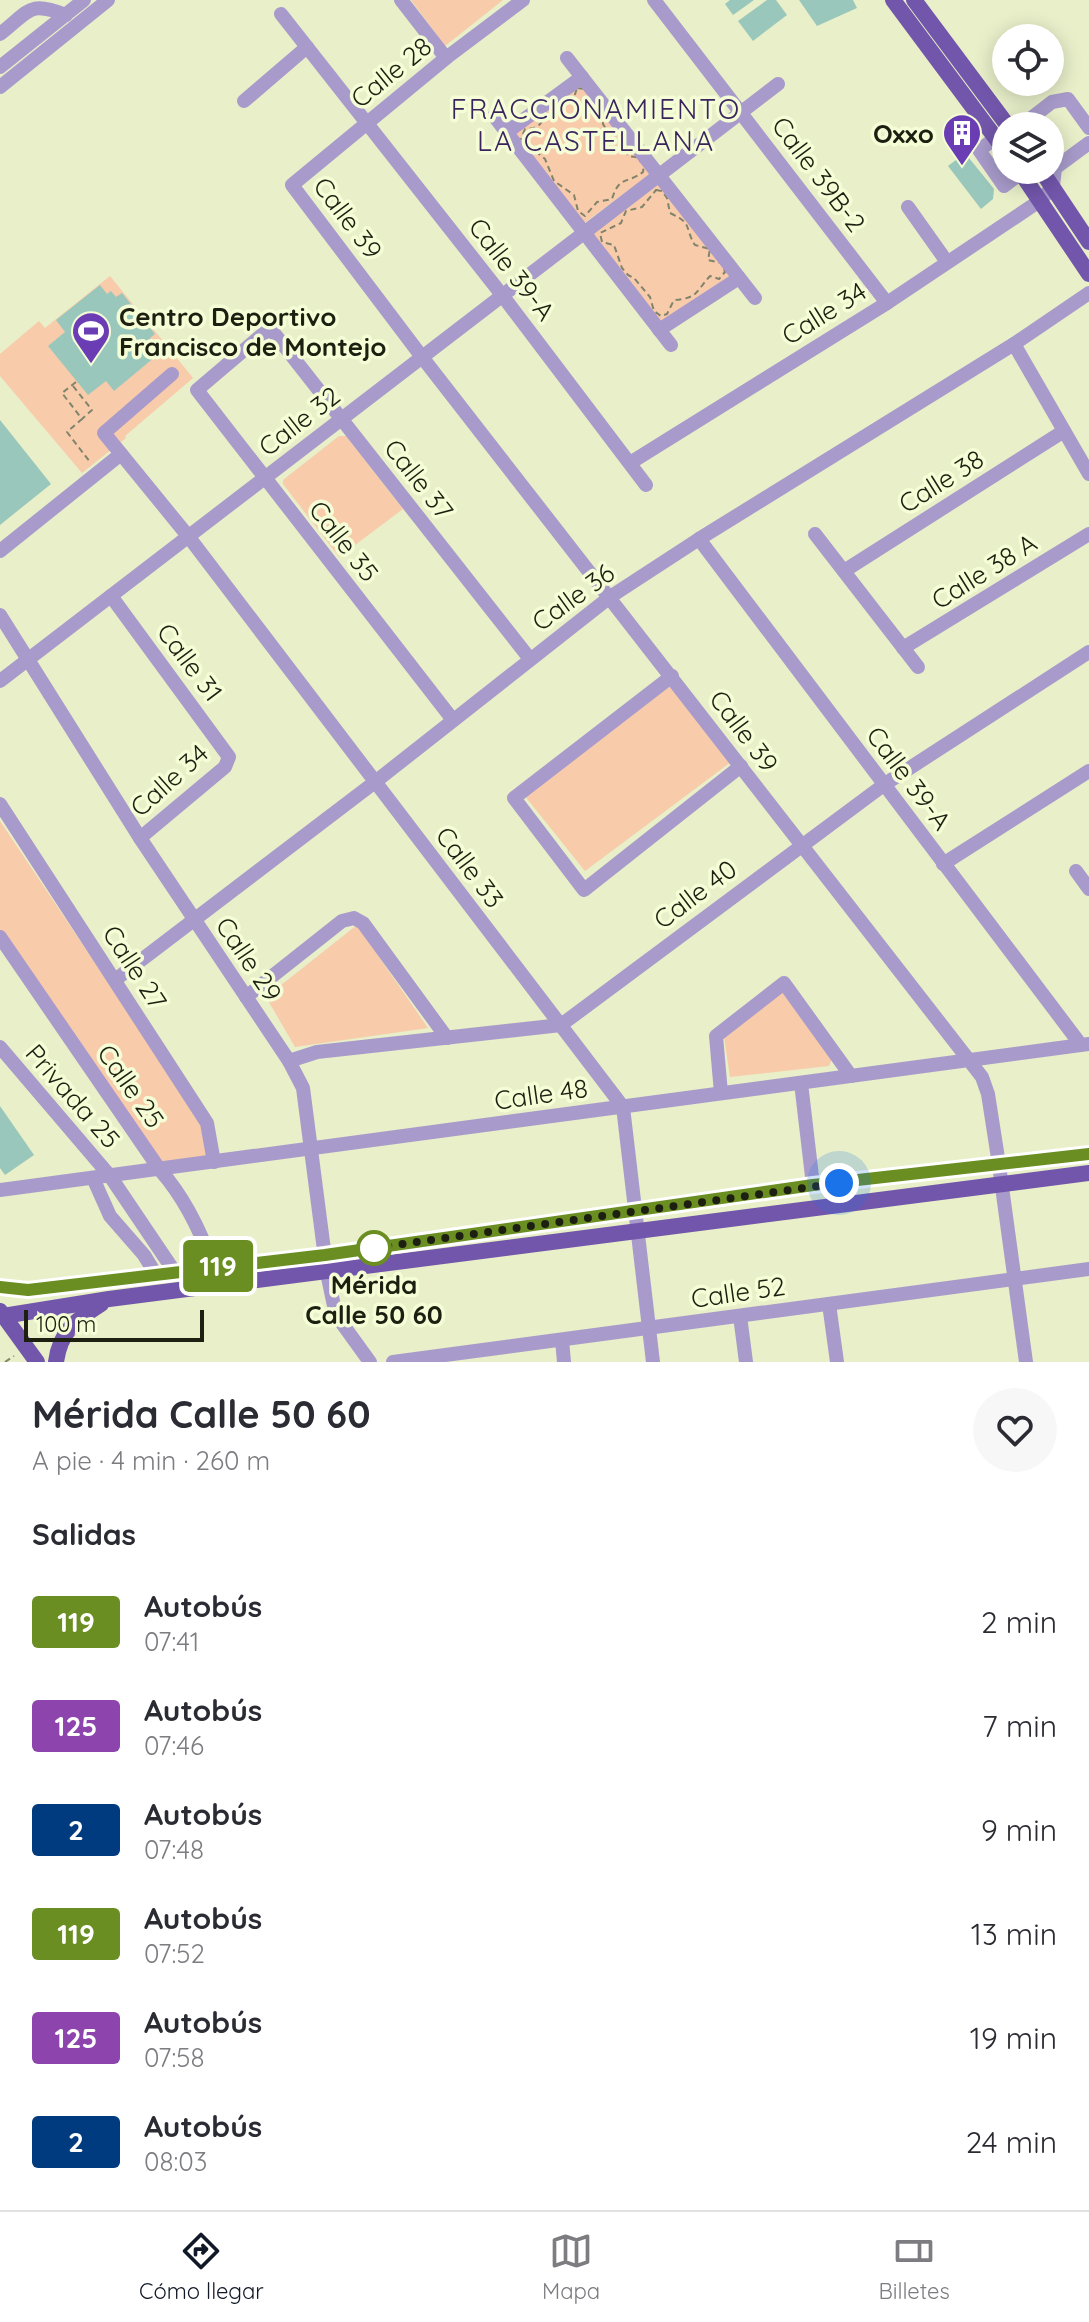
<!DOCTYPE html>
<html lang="es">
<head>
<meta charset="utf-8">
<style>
  body { margin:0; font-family:Quicksand,sans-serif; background:#f7f7f7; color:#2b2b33; height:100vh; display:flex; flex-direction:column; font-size:30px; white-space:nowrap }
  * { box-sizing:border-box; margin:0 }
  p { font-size:26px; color:#7c7c81 }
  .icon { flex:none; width:44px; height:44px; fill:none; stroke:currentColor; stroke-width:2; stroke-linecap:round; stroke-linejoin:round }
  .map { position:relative; height:1362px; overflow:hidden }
  .side { display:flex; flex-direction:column; background:#fff; flex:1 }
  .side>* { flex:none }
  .badge { padding:0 16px; border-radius:6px; font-size:28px; line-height:52px }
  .controls { position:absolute; left:992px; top:24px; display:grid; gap:16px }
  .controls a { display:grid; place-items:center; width:72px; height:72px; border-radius:50%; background:#fff; box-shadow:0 4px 20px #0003; font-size:40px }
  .scale { position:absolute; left:24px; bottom:20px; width:180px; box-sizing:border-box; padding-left:8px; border:4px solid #1d1f11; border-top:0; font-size:22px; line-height:28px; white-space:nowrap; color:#1d1f11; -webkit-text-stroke:6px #f5fdd6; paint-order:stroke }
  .you { position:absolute; width:40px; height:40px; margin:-20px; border:6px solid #fff; border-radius:50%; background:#1a73e8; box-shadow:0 0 0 12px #1a73e833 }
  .map>.badge { position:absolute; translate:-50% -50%; box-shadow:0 0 0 4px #fff }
  h2 { padding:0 32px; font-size:30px; line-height:72px }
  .round { display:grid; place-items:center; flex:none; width:84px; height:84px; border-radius:42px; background:#f7f7f7 }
  .head { display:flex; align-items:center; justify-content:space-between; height:136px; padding:0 32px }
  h1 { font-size:38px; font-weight:700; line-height:60px }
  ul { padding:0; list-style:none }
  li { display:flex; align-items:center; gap:24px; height:104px; padding:0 32px }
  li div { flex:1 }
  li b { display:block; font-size:30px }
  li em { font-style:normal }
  li .badge { min-width:88px; font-weight:700; text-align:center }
  .tab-bar { display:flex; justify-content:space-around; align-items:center; height:112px; border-top:2px solid #e1e1e2; background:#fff; font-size:22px; color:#7c7c81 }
  .tab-bar a { display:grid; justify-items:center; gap:4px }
  .tab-bar .on { color:#111827 }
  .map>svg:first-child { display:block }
</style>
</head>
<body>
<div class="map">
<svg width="1089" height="1362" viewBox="0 0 1089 1362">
  <rect width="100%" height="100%" fill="#e8efc9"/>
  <g fill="#f8cbab">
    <path d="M411,0H503L445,46Z"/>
    <path d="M584,81L653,172L583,224L513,133Z"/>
    <path d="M659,183L731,275L661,323L591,235Z"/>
    <path d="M110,276L193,378L125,436L126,438L82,473L0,376V354L39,321L45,328Z"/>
    <path d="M339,436H346L403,509L339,557L283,484V480Z"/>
    <path d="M669,685L731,762L585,871L524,795Z"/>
    <path d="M0,821L202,1123L214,1158L161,1168L0,932Z"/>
    <path d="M357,925L428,1028L295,1047L266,997Z"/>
    <path d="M783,991L833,1056L829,1066L730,1077L724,1037Z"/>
  </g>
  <g fill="#9ac7bb">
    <path d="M730,0H754L733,15L725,4Z"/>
    <path d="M767,0H776L787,15L753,41L738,21Z"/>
    <path d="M799,0H853L857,8L817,26Z"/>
    <path d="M965,153L994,189L993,199L981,209L948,166Z"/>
    <path d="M100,285L107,294L111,291L116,297L122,293L155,334L150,338L153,343L149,346L156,356L114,391L106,381L88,395L48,346L65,332L56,320Z"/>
    <path d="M0,420L51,484L0,525Z"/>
    <path d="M0,1106L34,1155L5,1175L0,1168Z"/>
  </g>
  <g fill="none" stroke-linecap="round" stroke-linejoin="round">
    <g stroke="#80846b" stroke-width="2" stroke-dasharray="6 4" stroke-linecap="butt">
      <path d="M577,88L584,89L591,97L593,109L603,113V124L607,131H616L622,138L628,156L636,157L644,165L643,172C628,184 619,175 612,199L597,202L585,216L578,211L574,195L554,181L545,159L521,139L525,129C547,129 539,115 554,108C560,105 567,107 572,101C575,97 575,93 577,88Z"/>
      <path d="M656,190L662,191L667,198L670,213C694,224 684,228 695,245L710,249L708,260L722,263L725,272L719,279L710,276C695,292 699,298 674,300L667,314L661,316L654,311L650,297L634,278L628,275L622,268L614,245L602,242L600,233L621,223L626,211L642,207Z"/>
      <path d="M76,382L62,393L82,419L67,432L90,462"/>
      <path d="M73,386L92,410L82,419"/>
      <path d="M5,1362L14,1356"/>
    </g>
    <g stroke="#a89bcb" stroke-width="14">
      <path d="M401,0L446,58"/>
      <path d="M523,0L446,58L292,185L422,357L982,1077L988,1094L998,1158L1026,1362"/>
      <path d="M654,0L887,303"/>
      <path d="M281,14L502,295L646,485"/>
      <path d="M0,34C30,11 28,0 66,15"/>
      <path d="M567,58L755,298"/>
      <path d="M0,67L84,0"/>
      <path d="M0,87L108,0"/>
      <path d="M244,101L307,47"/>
      <path d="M494,116L671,345"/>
      <path d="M1021,126L1052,102L1068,99L1089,128"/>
      <path d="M507,132L582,77"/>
      <path d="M996,138L979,150L1004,186L1021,173"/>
      <path d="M908,207L947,262"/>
      <path d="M659,330L739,278"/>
      <path d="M1014,344L1089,474"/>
      <path d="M172,374L104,433L188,536L623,1107L653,1362"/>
      <path d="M630,463L887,303L1041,200L1053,186L1055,168L1089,143"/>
      <path d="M815,534L918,667"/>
      <path d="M699,539L1081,1045"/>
      <path d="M0,551L121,454"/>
      <path d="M844,571L1064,431"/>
      <path d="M111,596L229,757L225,767L140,838"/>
      <path d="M0,615L140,838L289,1061L303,1088L327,1273L336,1315L370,1362"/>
      <path d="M903,648L1089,534"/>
      <path d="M672,676L514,798L584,890L741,766"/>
      <path d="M0,681L778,84"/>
      <path d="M453,720L197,390L270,328L530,659"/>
      <path d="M0,804L207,1123L214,1162"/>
      <path d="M943,864L1089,771"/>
      <path d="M1076,871L1089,889"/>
      <path d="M0,937L160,1170C185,1198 201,1232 213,1266"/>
      <path d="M115,980L375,782L610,597L699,539L1014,344L1089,293"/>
      <path d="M246,997L342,921L354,918L363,923L447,1038"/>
      <path d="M0,1047L110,1176L174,1271"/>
      <path d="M289,1061L317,1052L561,1025L885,784L1089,652"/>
      <path d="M801,1083L813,1185"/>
      <path d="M721,1093L716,1036L784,983L851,1076"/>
      <path d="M93,1178L110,1216L144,1255L155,1273"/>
      <path d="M0,1190L1089,1044"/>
      <path d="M829,1304L837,1362"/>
      <path d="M740,1316L746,1362"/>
      <path d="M562,1340L564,1362"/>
      <path d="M393,1362L1089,1269"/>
    </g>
    <g stroke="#7256ab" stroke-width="16">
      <path d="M893,0L1006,152"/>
      <path d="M914,0L1008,126"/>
      <path d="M1019,170L1089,274"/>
      <path d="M1041,170L1089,242"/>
      <path d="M0,1287L28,1290L325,1255L813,1185L1089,1154"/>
      <path d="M0,1311L37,1362"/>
      <path d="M3,1316L109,1299L1089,1173"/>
      <path d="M56,1362C60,1331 76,1320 101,1304"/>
    </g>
  </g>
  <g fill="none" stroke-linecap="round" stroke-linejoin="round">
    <g stroke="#fff" stroke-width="18">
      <path id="line" d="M0,1287L28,1290L325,1255L813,1185L1089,1154"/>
    </g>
    <use href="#line" stroke="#6b8e23" stroke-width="12"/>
    <path stroke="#1d1f11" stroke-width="8" stroke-dasharray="0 14.4" d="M374,1248L839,1183"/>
  </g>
  <defs>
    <g id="building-pin" transform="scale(2)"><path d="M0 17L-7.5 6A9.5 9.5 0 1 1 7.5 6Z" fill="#6b3db5" stroke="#f5fdd6"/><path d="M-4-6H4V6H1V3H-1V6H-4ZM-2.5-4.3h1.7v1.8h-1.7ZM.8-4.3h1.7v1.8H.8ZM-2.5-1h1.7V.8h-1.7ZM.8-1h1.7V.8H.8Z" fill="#fff"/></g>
    <g id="stadium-pin" transform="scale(2)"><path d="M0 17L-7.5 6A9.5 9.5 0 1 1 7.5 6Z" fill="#6b3db5" stroke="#f5fdd6"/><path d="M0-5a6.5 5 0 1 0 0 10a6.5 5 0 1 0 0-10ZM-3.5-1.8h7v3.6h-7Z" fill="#fff"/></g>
  </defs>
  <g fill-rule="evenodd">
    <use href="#building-pin" x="962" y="133"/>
    <use href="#stadium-pin" x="91" y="331"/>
  </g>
  <circle fill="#fff" stroke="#6b8e23" stroke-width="4" cx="374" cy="1248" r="16"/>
  <g text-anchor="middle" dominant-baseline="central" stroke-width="7" stroke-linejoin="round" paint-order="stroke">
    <g font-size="26" fill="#1d1f11" stroke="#f5fdd6">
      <text transform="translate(391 72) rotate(-39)">Calle 28</text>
      <text transform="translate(819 174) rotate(53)">Calle 39B-2</text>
      <text transform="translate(348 218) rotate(53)">Calle 39</text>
      <text transform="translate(512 269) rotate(52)">Calle 39-A</text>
      <text transform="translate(824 313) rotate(-32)">Calle 34</text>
      <text transform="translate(299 421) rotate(-38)">Calle 32</text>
      <text transform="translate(419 479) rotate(52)">Calle 37</text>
      <text transform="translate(941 481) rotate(-32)">Calle 38</text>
      <text transform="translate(344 541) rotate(52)">Calle 35</text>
      <text transform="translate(984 571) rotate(-32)">Calle 38 A</text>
      <text transform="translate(573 597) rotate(-36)">Calle 36</text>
      <text transform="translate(190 662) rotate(53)">Calle 31</text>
      <text transform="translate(744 731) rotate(53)">Calle 39</text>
      <text transform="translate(909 778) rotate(53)">Calle 39-A</text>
      <text transform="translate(169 780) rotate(-42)">Calle 34</text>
      <text transform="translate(470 867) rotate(53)">Calle 33</text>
      <text transform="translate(695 894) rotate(-37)">Calle 40</text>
      <text transform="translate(249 959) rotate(56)">Calle 29</text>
      <text transform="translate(135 967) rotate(57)">Calle 27</text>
      <text transform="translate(131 1086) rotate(55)">Calle 25</text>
      <text transform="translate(541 1094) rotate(-8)">Calle 48</text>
      <text transform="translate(73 1096) rotate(49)">Privada 25</text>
      <text transform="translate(738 1292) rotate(-8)">Calle 52</text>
    </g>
    <g font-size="26" font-weight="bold" fill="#1d1f11" stroke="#f5fdd6" text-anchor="end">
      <text x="934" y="133">Oxxo</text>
      <text x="119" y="316" text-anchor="start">Centro Deportivo<tspan x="119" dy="30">Francisco de Montejo</tspan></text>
    </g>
    <g font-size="26" font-weight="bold" fill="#1d1f11" stroke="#f5fdd6">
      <text x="374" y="1284">Mérida<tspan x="374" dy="30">Calle 50 60</tspan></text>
    </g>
    <g font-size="28" letter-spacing="2" fill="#39245e" stroke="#f5fdd6">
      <text x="596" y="108">FRACCIONAMIENTO<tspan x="596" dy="32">LA CASTELLANA</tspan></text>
    </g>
  </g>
</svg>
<div class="controls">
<a><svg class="icon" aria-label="locate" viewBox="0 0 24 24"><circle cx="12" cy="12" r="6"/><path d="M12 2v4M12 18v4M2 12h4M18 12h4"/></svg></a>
<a><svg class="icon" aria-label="layers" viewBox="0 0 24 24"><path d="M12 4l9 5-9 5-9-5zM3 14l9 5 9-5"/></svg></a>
</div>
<div class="scale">100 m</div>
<div class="you" style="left:839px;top:1183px"></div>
<b class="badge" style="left:218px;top:1266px;background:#6b8e23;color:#fff">119</b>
</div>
<section class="side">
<div class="head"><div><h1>Mérida Calle 50 60</h1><p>A pie · 4 min · 260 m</p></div><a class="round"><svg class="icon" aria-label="heart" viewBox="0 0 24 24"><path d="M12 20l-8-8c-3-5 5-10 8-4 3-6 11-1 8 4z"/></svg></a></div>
<h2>Salidas</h2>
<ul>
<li><span class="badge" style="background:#6b8e23;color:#fff">119</span><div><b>Autobús</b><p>07:41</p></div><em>2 min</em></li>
<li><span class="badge" style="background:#8e44ad;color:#fff">125</span><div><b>Autobús</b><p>07:46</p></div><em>7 min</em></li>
<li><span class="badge" style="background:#003b80;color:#fff">2</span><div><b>Autobús</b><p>07:48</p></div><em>9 min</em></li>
<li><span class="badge" style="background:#6b8e23;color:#fff">119</span><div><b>Autobús</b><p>07:52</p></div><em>13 min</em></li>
<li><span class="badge" style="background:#8e44ad;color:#fff">125</span><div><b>Autobús</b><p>07:58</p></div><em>19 min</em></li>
<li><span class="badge" style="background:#003b80;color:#fff">2</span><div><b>Autobús</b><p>08:03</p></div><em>24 min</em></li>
</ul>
</section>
<nav class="tab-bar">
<a class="on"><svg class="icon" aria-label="directions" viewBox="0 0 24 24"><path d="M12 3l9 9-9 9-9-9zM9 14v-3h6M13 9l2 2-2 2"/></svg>Cómo llegar</a>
<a><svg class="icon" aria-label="map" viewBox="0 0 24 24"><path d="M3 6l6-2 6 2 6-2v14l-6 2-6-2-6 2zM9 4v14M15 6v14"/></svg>Mapa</a>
<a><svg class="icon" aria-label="tickets" viewBox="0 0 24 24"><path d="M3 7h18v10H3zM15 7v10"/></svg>Billetes</a>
</nav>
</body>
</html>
